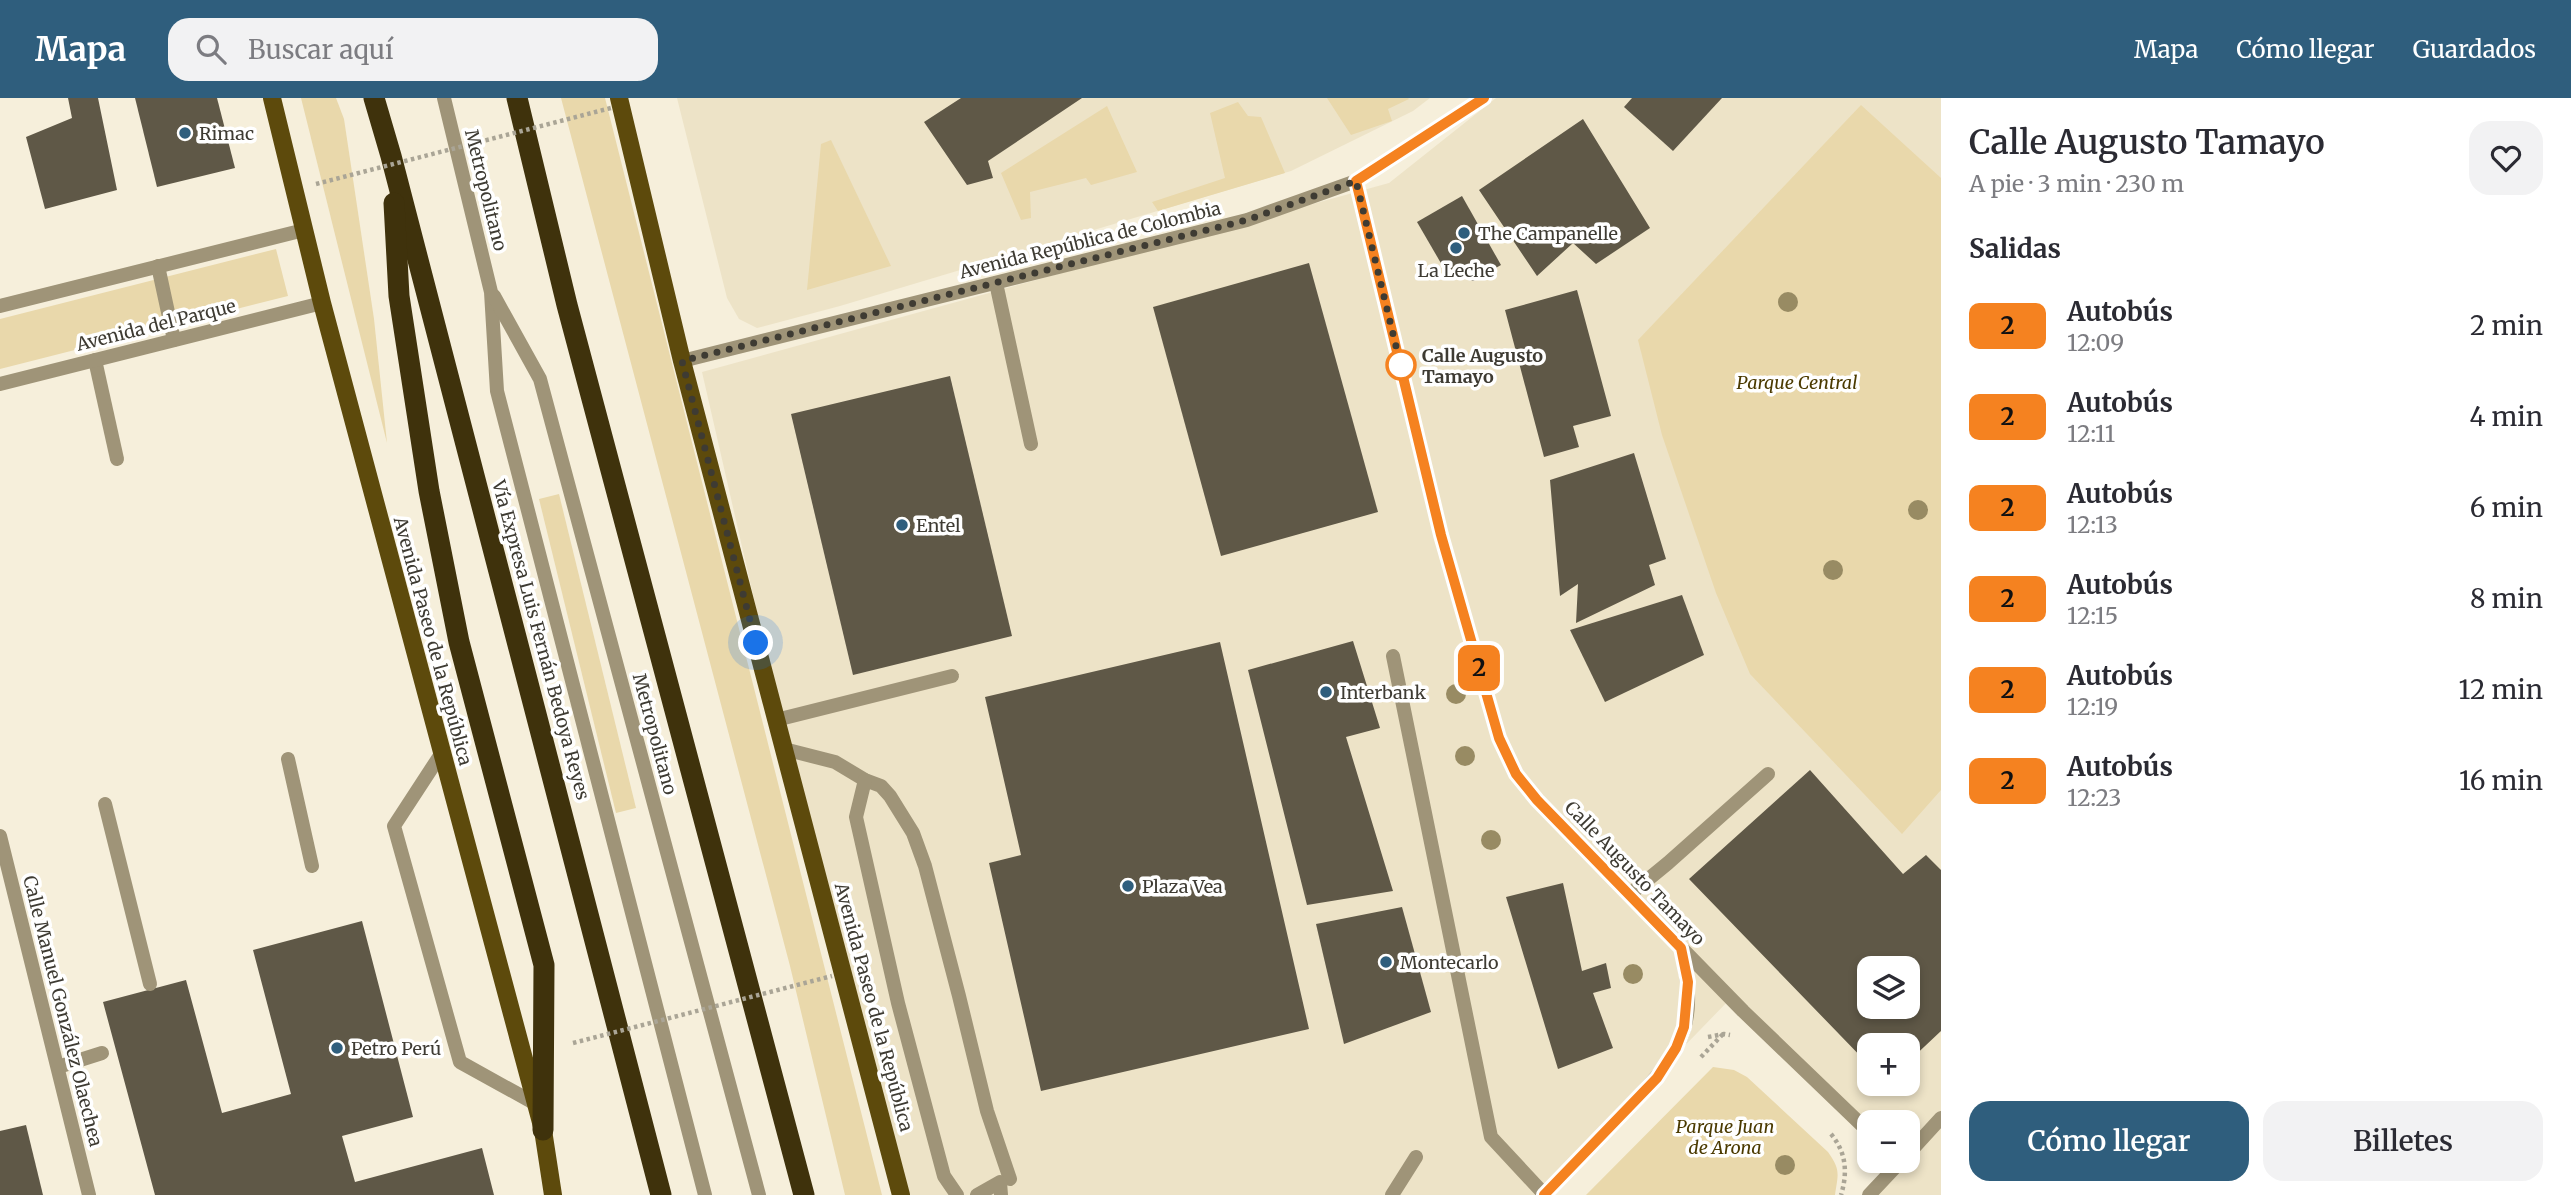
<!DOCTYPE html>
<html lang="es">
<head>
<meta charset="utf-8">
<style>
  body { margin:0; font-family:Merriweather,serif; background:#f2f2f3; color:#2b2b33; height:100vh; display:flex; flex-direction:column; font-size:26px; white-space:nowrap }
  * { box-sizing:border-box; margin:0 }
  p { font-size:23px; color:#7c7c81 }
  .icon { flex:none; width:38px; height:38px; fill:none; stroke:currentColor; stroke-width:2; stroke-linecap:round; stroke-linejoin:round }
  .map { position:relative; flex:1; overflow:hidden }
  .sheet { display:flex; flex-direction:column; background:#fff; width:630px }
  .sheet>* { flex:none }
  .badge { padding:0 14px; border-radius:10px; font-size:24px; line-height:46px }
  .fabs { position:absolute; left:1857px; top:858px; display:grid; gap:14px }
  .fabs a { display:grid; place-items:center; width:63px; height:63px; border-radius:14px; background:#fff; box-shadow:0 4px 10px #0003; font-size:35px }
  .you { position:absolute; width:35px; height:35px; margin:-18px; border:5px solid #fff; border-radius:50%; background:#1a73e8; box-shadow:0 0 0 10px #1a73e833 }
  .map>.badge { position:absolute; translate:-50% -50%; box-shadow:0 0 0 4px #fff }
  h2 { padding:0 28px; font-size:26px; line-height:63px }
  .round { display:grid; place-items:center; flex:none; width:74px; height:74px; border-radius:21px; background:#f2f2f3 }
  .overview { display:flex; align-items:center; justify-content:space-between; height:119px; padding:0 28px }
  h1 { font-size:33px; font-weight:600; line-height:52px }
  .primary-button { display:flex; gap:14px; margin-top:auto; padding:14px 28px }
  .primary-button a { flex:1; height:80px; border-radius:21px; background:#2f5e7d; color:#fff; font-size:28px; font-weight:600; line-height:80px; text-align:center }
  .primary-button a+a { background:#f2f2f3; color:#2b2b33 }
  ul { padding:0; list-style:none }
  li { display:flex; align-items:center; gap:21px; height:91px; padding:0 28px }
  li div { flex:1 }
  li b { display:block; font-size:26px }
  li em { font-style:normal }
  li .badge { min-width:77px; font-weight:700; text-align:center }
  header { display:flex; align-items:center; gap:42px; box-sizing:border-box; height:98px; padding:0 35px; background:#2f5e7d; color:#fff }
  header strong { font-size:33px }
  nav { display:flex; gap:38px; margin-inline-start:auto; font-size:24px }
  .search { width:490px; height:63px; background:#f2f2f3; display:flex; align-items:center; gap:18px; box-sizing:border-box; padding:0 24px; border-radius:21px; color:#7c7c81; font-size:26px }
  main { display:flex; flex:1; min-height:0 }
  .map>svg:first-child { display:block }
</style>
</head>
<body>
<header>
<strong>Mapa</strong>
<div class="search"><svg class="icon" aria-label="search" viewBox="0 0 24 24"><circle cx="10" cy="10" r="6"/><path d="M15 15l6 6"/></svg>Buscar aquí</div>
<nav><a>Mapa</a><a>Cómo llegar</a><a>Guardados</a></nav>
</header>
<main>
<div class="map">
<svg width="1941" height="1097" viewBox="0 0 1941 1097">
  <rect width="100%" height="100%" fill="#f6efdb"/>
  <g fill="#ede3c7" fill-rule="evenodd">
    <path d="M677,0H1430L1413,13L1291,73L840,208L757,230L739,221L727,200Z"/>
    <path d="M1496,0H1941V1097H1865L1908,1062V1024H1869V1037L1731,900L1540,1097H905L779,610L702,274L1389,85ZM1869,870H1908V908H1869ZM1869,947H1908V985H1869Z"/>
  </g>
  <g fill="#e9d8ab">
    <path d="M301,0H336L344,21L374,221L387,345Z"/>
    <path d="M561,0H605L882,1097H845L790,868Z"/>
    <path d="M1327,0H1408L1409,1L1388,11L1392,23L1351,37Z"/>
    <path d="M1238,4L1248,18L1261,19L1285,75L1158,113L1152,104L1225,80L1210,15Z"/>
    <path d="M1861,7L1941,80V692L1902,736L1750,576L1716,495L1662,337L1638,242Z"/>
    <path d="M1107,8L1137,74L1091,87L1086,80L1030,94L1031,120L1021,122L1001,75Z"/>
    <path d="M831,42L891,168L807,192L821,46Z"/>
    <path d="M276,151L288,198L0,271V221Z"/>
    <path d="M559,396L636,710L616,715L539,401Z"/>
    <path d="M1713,969L1734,972L1747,979L1828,1054C1841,1072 1838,1076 1835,1097H1586Z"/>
  </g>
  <g fill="#5f5847" fill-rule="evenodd">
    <path d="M68,0H98L117,92L45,111L26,39L72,20Z"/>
    <path d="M135,0H217L235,70L157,89Z"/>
    <path d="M961,0H1082L988,63L993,80L967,87L924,24Z"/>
    <path d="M1632,0H1722L1673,53L1624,9Z"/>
    <path d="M1583,21L1650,130L1596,166L1573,145L1537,178L1479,92Z"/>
    <path d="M1462,98L1501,167L1473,183L1442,167L1417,124Z"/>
    <path d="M1309,165L1378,414L1221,458L1153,209Z"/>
    <path d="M1577,192L1611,318L1573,328L1579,349L1544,359L1505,212Z"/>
    <path d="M950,278L1012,538L853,577L791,316Z"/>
    <path d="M1634,355L1666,461L1649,467L1655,487L1576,525L1578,486L1560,498L1550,382Z"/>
    <path d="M1682,497L1704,557L1605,604L1570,532Z"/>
    <path d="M1353,543L1380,630L1346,639L1393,793L1307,807L1248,572Z"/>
    <path d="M1220,544L1309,931L1041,993L989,765L1021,757L985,599Z"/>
    <path d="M1810,672L1903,776L1926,757L1941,772V933L1908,964V947H1869V967L1689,781ZM1869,870H1908V908H1869Z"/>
    <path d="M1563,785L1582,873L1606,865L1611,890L1593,895L1613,950L1558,971L1506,799Z"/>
    <path d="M1402,809L1431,914L1344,946L1316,826Z"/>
    <path d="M362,823L413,1019L342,1038L355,1084L482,1050L494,1097H155L103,904L186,882L222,1015L291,996L253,852Z"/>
    <path d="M26,1027L43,1097H0V1033Z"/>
  </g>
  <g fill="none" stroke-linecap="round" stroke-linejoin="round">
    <g stroke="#aaa596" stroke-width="4.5" stroke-dasharray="3.5 3.5" stroke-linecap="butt">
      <path d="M1708,939L1724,936L1730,937"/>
      <path d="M1701,959L1724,935"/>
      <path d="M1831,1036C1846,1054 1848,1074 1841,1097"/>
    </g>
    <g stroke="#9f9478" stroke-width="14">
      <path d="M444,0L491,194L497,293L705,1097"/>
      <path d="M996,185L1031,346"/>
      <path d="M494,198L540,281L759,1097"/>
      <path d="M95,262L117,361"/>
      <path d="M1393,558L1491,1039L1544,1096"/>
      <path d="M776,622L952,578"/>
      <path d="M784,651L835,664L865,682L881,688L890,698L913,735L925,768L959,898L987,1013L1010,1081"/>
      <path d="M441,656L394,728L460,964L536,1006"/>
      <path d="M288,661L312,768"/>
      <path d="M865,682L856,719L898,905L944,1078L957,1097"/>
      <path d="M105,706L150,886"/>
      <path d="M1629,797L1668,765L1768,676"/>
      <path d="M58,969L102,955"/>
      <path d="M977,1097L1000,1084L1001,1097"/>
      <path d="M1392,1097L1416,1059"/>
    </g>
    <g stroke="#9f9478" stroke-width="14">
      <path d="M1356,83L1441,437L1499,640L1516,676L1537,702L1743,913L1869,1034"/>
      <path d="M158,168L174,242"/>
      <path d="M0,208L304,132"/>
      <path d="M682,263L1247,122L1356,83L1484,0"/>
      <path d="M0,286L322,205"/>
      <path d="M0,738L89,1097"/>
      <path d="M1544,1097C1567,1073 1591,1048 1614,1024C1641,995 1672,969 1684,931C1692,904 1687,878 1681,851"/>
    </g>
    <g stroke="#9f9478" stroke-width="14">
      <path d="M1908,1056L1941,1020"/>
      <path d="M1869,1097L1902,1062"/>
    </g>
    <g stroke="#5d4a0c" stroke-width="18">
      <path d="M272,0L322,205L543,1032L553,1097"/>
      <path d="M619,0L682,263L901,1097"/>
    </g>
    <g stroke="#3f320c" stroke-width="21">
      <path d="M374,0L391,58L661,1097"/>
      <path d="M517,0L567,207L804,1097"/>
      <path d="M394,105L399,198L429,393L459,544L544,867L543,1032"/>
    </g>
    <g stroke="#aaa596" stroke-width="4.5" stroke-dasharray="3.5 3.5" stroke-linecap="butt">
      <path d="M316,86L611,10"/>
      <path d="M573,945L832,878"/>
    </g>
  </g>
  <g fill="#988b63">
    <circle cx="1788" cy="204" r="10"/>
    <circle cx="1918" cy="412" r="10"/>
    <circle cx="1833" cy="472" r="10"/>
    <circle cx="1456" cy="596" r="10"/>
    <circle cx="1465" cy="658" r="10"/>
    <circle cx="1491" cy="742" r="10"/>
    <circle cx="1633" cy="876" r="10"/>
    <circle cx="1785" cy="1067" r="10"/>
  </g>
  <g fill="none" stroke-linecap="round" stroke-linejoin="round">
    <g stroke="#fff" stroke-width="16">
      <path id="line" d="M1484,0L1356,83L1441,437L1499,640L1516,676L1537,702L1681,850L1688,884L1684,929L1676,950L1657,980L1544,1097"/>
    </g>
    <use href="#line" stroke="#f58220" stroke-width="10"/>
    <path stroke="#3e3b33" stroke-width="7" stroke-dasharray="0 12.6" d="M756,545L682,263L1247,122L1356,83L1402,273L1401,267"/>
  </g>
  <g fill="#2f5e7d" stroke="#fff" stroke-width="2.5">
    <circle cx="185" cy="35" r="7"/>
    <circle cx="1464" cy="135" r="7"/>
    <circle cx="1456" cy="150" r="7"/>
    <circle cx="902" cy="427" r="7"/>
    <circle cx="1326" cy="594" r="7"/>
    <circle cx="1128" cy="788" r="7"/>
    <circle cx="1386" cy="864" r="7"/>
    <circle cx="337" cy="950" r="7"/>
  </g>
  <circle fill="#fff" stroke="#f58220" stroke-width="3.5" cx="1401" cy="267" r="14"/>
  <g text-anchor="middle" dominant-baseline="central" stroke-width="7" stroke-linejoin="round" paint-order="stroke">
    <g font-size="18" fill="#3e3b33" stroke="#fff" text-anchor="start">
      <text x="199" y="35">Rimac</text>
      <text x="1478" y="135">The Campanelle</text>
      <text x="1456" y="172" text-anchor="middle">La Leche</text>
      <text x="916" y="427">Entel</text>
      <text x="1340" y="594">Interbank</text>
      <text x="1142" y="788">Plaza Vea</text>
      <text x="1400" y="864">Montecarlo</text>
      <text x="351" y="950">Petro Perú</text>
    </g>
    <g font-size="18" fill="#3e3b33" stroke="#fff">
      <text transform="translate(486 92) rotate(76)">Metropolitano</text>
      <text transform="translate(1090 142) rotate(-14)">Avenida República de Colombia</text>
      <text transform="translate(156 227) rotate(-14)">Avenida del Parque</text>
      <text transform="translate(541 542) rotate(75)">Vía Expresa Luis Fernán Bedoya Reyes</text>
      <text transform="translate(433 543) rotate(75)">Avenida Paseo de la República</text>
      <text transform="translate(655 636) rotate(75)">Metropolitano</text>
      <text transform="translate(1635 775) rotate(46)">Calle Augusto Tamayo</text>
      <text transform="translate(874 909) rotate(75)">Avenida Paseo de la República</text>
      <text transform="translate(63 913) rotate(76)">Calle Manuel González Olaechea</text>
    </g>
    <g font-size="18" font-weight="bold" fill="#3e3b33" stroke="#fff" text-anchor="start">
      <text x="1422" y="257">Calle Augusto<tspan x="1422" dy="21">Tamayo</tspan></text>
    </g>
    <g font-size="18" font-style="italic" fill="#4b3a00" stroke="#fff">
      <text x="1797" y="284">Parque Central</text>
      <text x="1725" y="1028">Parque Juan<tspan x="1725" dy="21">de Arona</tspan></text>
    </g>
  </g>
</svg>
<div class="fabs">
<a><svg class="icon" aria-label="layers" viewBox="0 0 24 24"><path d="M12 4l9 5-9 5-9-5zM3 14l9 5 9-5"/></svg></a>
<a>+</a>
<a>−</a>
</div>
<div class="you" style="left:756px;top:545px"></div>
<b class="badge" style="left:1479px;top:570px;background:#f58220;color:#111">2</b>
</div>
<section class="sheet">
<div class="overview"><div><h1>Calle Augusto Tamayo</h1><p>A pie · 3 min · 230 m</p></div><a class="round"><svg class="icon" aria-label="heart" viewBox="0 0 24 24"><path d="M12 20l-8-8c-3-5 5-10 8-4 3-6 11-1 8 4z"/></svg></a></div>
<h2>Salidas</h2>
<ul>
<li><span class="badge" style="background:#f58220;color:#111">2</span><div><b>Autobús</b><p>12:09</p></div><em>2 min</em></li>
<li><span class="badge" style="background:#f58220;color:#111">2</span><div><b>Autobús</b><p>12:11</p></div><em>4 min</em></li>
<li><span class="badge" style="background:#f58220;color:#111">2</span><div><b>Autobús</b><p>12:13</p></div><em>6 min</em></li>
<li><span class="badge" style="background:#f58220;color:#111">2</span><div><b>Autobús</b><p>12:15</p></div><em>8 min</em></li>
<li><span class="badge" style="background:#f58220;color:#111">2</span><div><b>Autobús</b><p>12:19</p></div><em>12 min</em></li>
<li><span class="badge" style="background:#f58220;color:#111">2</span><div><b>Autobús</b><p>12:23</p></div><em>16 min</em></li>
</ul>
<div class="primary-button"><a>Cómo llegar</a><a>Billetes</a></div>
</section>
</main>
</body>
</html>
